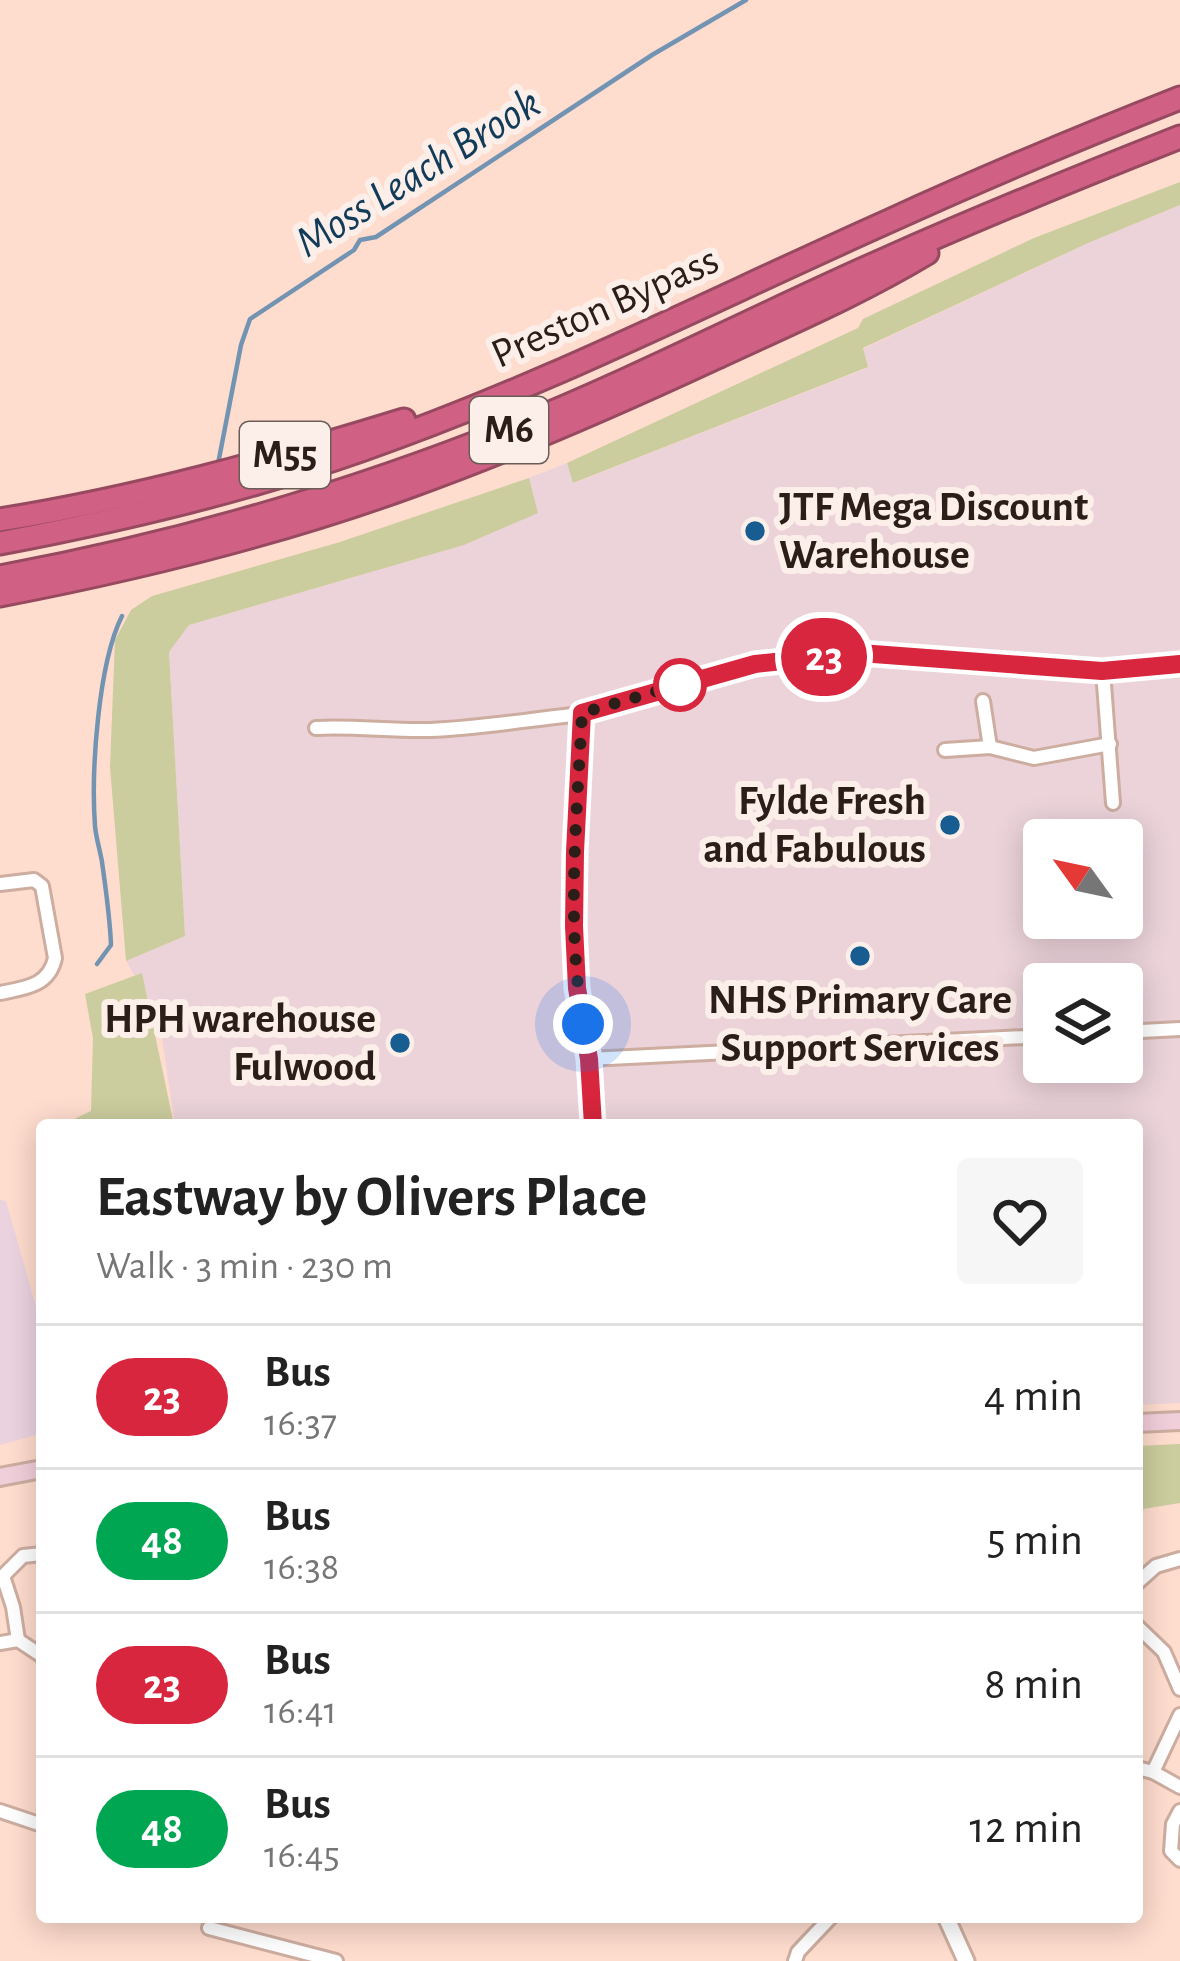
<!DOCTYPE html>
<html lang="en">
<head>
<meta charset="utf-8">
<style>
  body { margin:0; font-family:"Alegreya Sans",sans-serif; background:#f6f6f6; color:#222; height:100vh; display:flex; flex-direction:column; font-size:45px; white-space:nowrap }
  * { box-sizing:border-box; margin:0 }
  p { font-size:39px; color:#767676 }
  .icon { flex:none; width:66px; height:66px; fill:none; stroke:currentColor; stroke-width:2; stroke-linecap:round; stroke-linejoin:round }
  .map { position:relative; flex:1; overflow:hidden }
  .panel { position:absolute; left:36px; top:1119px; width:1107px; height:804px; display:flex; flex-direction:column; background:#fff; border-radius:12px; box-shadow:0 6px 30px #0003 }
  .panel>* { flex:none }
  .badge { padding:0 24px; border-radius:39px; font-size:42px; line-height:78px }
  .needle { width:78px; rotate:303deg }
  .buttons { position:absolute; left:1023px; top:819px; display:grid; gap:24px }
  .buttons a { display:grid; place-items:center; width:120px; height:120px; border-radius:12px; background:#fff; box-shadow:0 6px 30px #0003; font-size:60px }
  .you { position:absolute; width:60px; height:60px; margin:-30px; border:9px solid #fff; border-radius:50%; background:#1a73e8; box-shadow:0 0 0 18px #1a73e833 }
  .map>.badge { position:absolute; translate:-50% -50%; box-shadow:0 0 0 6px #fff }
  .round { display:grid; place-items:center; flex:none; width:126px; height:126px; border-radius:12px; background:#f6f6f6 }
  .headline { display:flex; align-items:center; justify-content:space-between; height:204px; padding:0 60px }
  h1 { font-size:57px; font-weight:700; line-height:90px }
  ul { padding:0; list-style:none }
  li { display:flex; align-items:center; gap:36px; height:144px; padding:0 60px; border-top:3px solid #e0e0e0 }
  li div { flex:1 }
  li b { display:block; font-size:45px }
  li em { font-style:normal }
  li .badge { min-width:132px; font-weight:700; text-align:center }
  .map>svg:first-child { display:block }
</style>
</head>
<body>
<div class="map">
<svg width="1180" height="1961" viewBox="0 0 1180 1961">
  <rect width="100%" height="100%" fill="#fedcce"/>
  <path fill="#ecd3da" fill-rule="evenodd" d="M1180,205V1403L1137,1405V1125H175L159,1018L126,961L185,936L169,651L189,625L464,545L537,513L529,478L567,463L574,483L867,368L863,349L1088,243ZM1044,840H1122V918H1044ZM1044,984H1122V1062H1044Z"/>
  <path fill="#ead3df" d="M0,1200L6,1201L42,1328V1433L0,1445Z"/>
  <g fill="#cbcd9e">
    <path d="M1180,182V205L1088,243L863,348L868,367L573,483L567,463L858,328L863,319L1034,238Z"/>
    <path d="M529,478L538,513L464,545L189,625L169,652L185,936L126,961L110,767L115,640L131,610L152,596L340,542Z"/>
    <path d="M142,973L174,1125H61L91,1111L93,1038L85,994Z"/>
    <path d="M1180,1444V1503L1137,1510V1446Z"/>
  </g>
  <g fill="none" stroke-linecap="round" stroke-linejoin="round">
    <g stroke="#7294b2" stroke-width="4.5">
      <path d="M218,464L241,345L250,319L354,250L360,240L376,237L652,55L746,0"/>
      <path d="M97,964L111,945C110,918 106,890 102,862C100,850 96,838 95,826C91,772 98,664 122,616"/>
    </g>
    <g stroke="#cdada0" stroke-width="18">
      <g id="minor">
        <path d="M1103,671L1113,803"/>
        <path d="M983,701L990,747"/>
        <path d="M316,728C354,726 391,731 430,730C481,728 532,719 582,714"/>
        <path d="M945,750L990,747L1034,758L1110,744"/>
        <path d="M0,884L34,880L42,886L55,958C49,986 25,988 0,993"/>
        <path d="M1122,1032L1180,1029"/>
        <path d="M589,1059L1044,1036"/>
        <path d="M1137,1583L1156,1566L1180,1559"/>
        <path d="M1137,1626L1164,1652L1180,1689"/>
        <path d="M18,1640L13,1607L3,1576L23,1556L42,1554"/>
        <path d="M0,1643L18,1640L42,1656"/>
        <path d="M1137,1768L1153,1772L1180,1787"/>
        <path d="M1153,1772L1180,1715"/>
        <path d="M0,1811L42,1825"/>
        <path d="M1180,1811L1173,1824L1171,1851L1180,1860"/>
        <path d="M209,1928L336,1961"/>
        <path d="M795,1961L798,1952L831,1917"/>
      </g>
    </g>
    <g stroke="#cdada0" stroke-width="21">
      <g id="tertiary">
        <path d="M593,1125L589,1059L577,988L575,926V852L582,714L755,664L860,653L1103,671L1180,664"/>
        <path d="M946,1917L966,1961"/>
      </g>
    </g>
    <g stroke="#cdada0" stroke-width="22">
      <g id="secondary">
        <path d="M1137,1423L1180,1421"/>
        <path d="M0,1477L42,1469"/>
      </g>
    </g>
    <g stroke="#96495f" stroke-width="27">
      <g id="motorway">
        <path d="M0,520C137,498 271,461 404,420"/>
        <path d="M0,543C122,520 244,491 361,450C542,387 712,300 887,222C983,178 1081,137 1180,98"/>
        <path d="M0,577C176,544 348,495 514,428C641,377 761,314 886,259C983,216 1081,176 1180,137"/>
        <path d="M0,595C140,568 279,534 413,485C516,448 616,404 715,358C786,325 859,294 927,253"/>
      </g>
    </g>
    <use href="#minor" stroke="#fff" stroke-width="12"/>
    <use href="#tertiary" stroke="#fff" stroke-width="15"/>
    <use href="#secondary" stroke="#f1cfda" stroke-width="16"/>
    <use href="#motorway" stroke="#d06084" stroke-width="21"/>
  </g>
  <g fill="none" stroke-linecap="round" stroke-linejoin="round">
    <g stroke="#fff" stroke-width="27">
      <path id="line" d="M593,1125L589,1059L577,988L574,926L575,852L582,713L755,664L860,653L1102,671L1180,664"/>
    </g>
    <use href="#line" stroke="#d7263d" stroke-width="18"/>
    <path stroke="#2b1e19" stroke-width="12" stroke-dasharray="0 21.6" d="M583,1024C566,921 577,816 582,713L695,680L680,685"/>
  </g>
  <g fill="#175d91" stroke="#fceee8" stroke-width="4.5">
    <circle cx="755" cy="531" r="12"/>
    <circle cx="950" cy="825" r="12"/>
    <circle cx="860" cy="956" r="12"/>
    <circle cx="400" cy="1043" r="12"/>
  </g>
  <circle fill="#fff" stroke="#d7263d" stroke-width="6" cx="680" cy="685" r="24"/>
  <g text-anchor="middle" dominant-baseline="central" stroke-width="12" stroke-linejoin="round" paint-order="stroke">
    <g fill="#fceee8" stroke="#6a5c57" stroke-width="3">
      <rect x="470" y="397" width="78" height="66" rx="9"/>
      <rect x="240" y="422" width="90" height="66" rx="9"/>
    </g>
    <g font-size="39" font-weight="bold" fill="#2b1e19">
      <text x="509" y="430">M6</text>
      <text x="285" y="455">M55</text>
    </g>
    <g font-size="42" fill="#2b1e19" stroke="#fceee8">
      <text transform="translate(605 307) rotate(-24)">Preston Bypass</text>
    </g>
    <g font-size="42" font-weight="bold" fill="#2b1e19" stroke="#fceee8" text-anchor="end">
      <text x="779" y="507" text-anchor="start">JTF Mega Discount<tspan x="779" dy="48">Warehouse</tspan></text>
      <text x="926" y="801">Fylde Fresh<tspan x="926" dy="48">and Fabulous</tspan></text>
      <text x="860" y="1000" text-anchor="middle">NHS Primary Care<tspan x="860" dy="48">Support Services</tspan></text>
      <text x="376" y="1019">HPH warehouse<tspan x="376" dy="48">Fulwood</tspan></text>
    </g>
    <g font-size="45" font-style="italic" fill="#113b59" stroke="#fceee8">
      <text transform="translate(418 173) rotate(-32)">Moss Leach Brook</text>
    </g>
  </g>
</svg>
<div class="buttons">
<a><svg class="needle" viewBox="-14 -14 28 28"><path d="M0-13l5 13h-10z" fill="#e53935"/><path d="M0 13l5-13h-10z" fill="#767676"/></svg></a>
<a><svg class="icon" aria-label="layers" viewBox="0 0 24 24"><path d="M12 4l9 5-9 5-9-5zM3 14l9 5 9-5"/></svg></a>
</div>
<div class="you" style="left:583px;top:1024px"></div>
<b class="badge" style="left:824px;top:657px;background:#d7263d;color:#fff">23</b>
<section class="panel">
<div class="headline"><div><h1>Eastway by Olivers Place</h1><p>Walk · 3 min · 230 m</p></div><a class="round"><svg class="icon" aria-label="heart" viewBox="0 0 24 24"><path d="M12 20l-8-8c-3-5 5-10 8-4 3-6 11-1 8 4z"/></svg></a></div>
<ul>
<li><span class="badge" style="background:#d7263d;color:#fff">23</span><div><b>Bus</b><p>16:37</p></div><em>4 min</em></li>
<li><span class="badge" style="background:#00a651;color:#fff">48</span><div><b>Bus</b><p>16:38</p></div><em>5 min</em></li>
<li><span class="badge" style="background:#d7263d;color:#fff">23</span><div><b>Bus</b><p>16:41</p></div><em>8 min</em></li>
<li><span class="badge" style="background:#00a651;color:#fff">48</span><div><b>Bus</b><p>16:45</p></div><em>12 min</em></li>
</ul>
</section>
</div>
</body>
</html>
